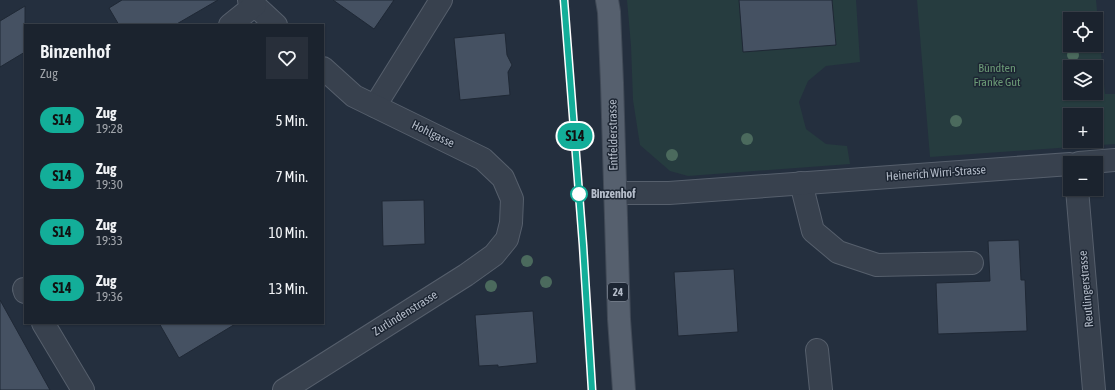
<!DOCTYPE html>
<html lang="de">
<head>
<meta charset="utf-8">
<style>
  body { margin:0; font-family:"Asap Condensed",sans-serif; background:#282f3a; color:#f1f3f6; height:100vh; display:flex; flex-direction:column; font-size:15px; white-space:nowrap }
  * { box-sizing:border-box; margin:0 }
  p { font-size:13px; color:#a0a4aa }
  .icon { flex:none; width:22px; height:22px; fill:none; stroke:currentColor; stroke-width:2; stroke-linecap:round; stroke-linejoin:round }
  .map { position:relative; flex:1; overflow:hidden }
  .sheet { position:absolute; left:24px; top:24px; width:300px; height:300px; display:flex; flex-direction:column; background:#1b232e; border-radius:0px; box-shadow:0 1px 3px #0004,0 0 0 1px #39404a }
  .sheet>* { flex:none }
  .badge { padding:0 8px; border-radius:13px; font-size:14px; line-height:26px }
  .buttons { position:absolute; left:1063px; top:12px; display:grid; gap:8px }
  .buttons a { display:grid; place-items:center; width:40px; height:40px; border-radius:0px; background:#1b232e; box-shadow:0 1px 3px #0004,0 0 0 1px #39404a; font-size:20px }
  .map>.badge { position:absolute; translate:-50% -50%; box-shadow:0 0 0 2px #fff }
  .round { display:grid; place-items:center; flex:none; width:42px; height:42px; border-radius:0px; background:#282f3a }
  .summary { display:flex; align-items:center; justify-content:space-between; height:68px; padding:0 16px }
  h1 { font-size:19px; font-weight:600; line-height:30px }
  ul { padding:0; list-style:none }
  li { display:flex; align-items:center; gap:12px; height:56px; padding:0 16px }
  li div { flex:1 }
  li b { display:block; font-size:15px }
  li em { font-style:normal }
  li .badge { min-width:44px; font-weight:700; text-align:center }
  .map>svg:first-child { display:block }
</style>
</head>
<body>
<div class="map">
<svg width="1115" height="390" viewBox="0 0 1115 390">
  <rect width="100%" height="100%" fill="#242f3e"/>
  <g fill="#263c3f" fill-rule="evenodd">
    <path d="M627,0H739L743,52L835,45L832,0H856L860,62L826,66L808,81L799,102L806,129L826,144L847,146L850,164L688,176L670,171L640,145L633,100L631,46Z"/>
    <path d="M917,0H1096L1105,94H1115V144L930,157ZM1070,19H1096V45H1070ZM1070,67H1096V93H1070ZM1070,115H1096V141H1070Z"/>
  </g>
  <g fill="#455162" stroke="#1f2835">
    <path d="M122,0H218L175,25H119L109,8Z"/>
    <path d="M333,0H394L374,29Z"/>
    <path d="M739,0H832L836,45L743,52Z"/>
    <path d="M25,6V52L0,67V21Z"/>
    <path d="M505,33L507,55L512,65L508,72L510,95L460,100L454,38Z"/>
    <path d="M424,200L425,244L383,246L382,201Z"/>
    <path d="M1019,240L1021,280H1025L1027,331L938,334L936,283L990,281L988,241Z"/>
    <path d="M734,269L738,332L678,336L674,272Z"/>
    <path d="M0,300L50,390H0Z"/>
    <path d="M533,311L537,363L498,367V365L479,366L475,315Z"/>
    <path d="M159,323H237L179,358Z"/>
  </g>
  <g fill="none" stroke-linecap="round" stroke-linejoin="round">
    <g stroke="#565f6c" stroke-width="24">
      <g id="minor">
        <path d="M249,0L276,25"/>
        <path d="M230,25L255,5"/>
        <path d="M375,106L441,0"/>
        <path d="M1079,163L1115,160"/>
        <path d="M801,183L813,231L838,252L877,265L972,263"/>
        <path d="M1077,189L1094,390"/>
        <path d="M615,193H669L1070,164"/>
        <path d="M24,289L25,292"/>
        <path d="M43,323L83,390"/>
        <path d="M817,350L821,390"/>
        <path d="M284,390L466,275L494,255L507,239L511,223L512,199L503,178L483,159L354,96L323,68"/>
      </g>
    </g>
    <g stroke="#414a57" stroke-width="24">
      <path id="major" d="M607,0L609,12L612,83L619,319L624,390"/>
    </g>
    <use href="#minor" stroke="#38414e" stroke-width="22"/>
    <use href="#major" stroke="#56606e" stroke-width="22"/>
    <g stroke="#5a6575" stroke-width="4.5">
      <path id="rail" d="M564,0L584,261L592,390"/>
    </g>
    <use href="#rail" stroke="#1d2633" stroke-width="3" stroke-dasharray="9" stroke-linecap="butt"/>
  </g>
  <g fill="#4b6a5d">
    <circle cx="1073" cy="55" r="6"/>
    <circle cx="956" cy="121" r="6"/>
    <circle cx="747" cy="139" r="6"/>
    <circle cx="672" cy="155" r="6"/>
    <circle cx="527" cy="261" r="6"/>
    <circle cx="546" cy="282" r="6"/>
    <circle cx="491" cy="286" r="6"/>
  </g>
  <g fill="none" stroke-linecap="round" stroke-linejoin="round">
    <g stroke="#fff" stroke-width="9">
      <path id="line" d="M564,0L583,245L592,390"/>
    </g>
    <use href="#line" stroke="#13ae99" stroke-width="6"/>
  </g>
  <circle fill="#fff" stroke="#13ae99" stroke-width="2" cx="579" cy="194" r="8"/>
  <g text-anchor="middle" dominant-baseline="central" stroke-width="3" stroke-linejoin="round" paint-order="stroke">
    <rect fill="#1d2633" stroke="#878f9c" stroke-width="1" x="608" y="283" width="20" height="18" rx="3"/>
    <g font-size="11" font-weight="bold" fill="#b4bcc9">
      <text x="618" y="292">24</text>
    </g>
    <g font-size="12" fill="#6b9a76" stroke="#1d2633">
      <text x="997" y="68">Bündten<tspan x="997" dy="14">Franke Gut</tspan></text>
    </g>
    <g font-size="12" fill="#b4bcc9" stroke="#1d2633">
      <text transform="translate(433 134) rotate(26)">Hohlgasse</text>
      <text transform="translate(613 135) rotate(-91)">Entfelderstrasse</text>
      <text transform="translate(936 173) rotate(-4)">Heinerich Wirri-Strasse</text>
      <text transform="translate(1086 289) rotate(-95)">Reutlingerstrasse</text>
      <text transform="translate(405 313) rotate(-32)">Zurlindenstrasse</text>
    </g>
    <g font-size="12" font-weight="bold" fill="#b4bcc9" stroke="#1d2633" text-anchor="start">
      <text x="591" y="194">Binzenhof</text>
    </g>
  </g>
</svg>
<div class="buttons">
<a><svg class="icon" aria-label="locate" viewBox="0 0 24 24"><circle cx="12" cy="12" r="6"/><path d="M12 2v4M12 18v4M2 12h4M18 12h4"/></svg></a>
<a><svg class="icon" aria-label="layers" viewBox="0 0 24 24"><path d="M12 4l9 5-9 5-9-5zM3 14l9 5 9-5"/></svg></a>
<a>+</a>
<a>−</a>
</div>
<b class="badge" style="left:575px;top:136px;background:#13ae99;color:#111">S14</b>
<section class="sheet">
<div class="summary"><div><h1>Binzenhof</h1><p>Zug</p></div><a class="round"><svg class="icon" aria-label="heart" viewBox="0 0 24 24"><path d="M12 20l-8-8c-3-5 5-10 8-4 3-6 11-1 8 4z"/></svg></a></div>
<ul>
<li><span class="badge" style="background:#13ae99;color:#111">S14</span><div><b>Zug</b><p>19:28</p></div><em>5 Min.</em></li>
<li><span class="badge" style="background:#13ae99;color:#111">S14</span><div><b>Zug</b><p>19:30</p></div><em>7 Min.</em></li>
<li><span class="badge" style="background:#13ae99;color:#111">S14</span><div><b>Zug</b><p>19:33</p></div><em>10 Min.</em></li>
<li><span class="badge" style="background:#13ae99;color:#111">S14</span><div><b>Zug</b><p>19:36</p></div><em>13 Min.</em></li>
</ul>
</section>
</div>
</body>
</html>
